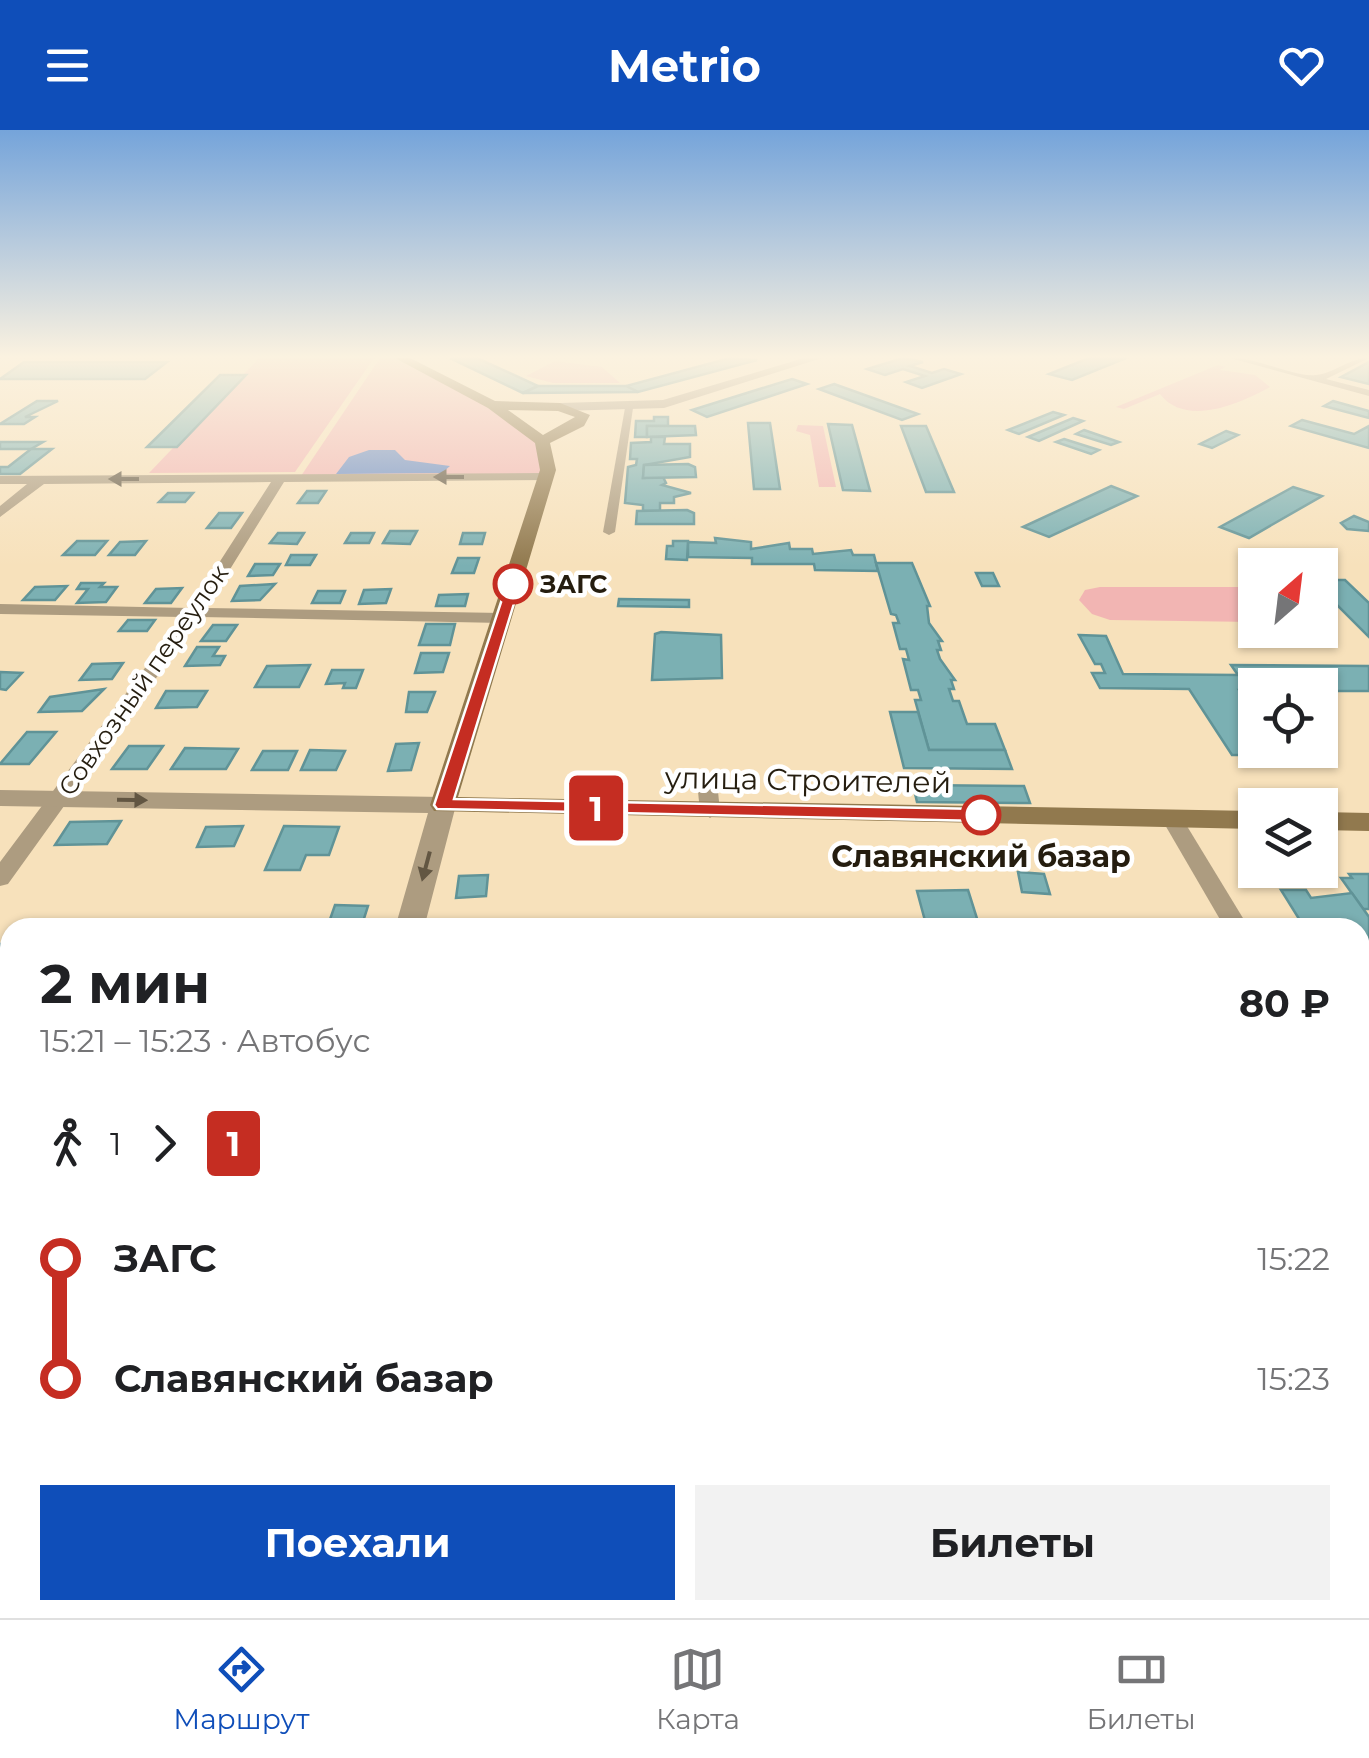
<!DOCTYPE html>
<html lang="ru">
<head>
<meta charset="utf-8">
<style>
  body { margin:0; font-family:Montserrat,sans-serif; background:#f2f2f2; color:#202124; height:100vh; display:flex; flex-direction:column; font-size:38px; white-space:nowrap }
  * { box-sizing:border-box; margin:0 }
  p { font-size:32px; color:#757577 }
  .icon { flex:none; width:55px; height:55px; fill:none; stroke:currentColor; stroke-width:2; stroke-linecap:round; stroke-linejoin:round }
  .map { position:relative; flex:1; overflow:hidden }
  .details { position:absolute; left:0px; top:788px; width:1370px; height:702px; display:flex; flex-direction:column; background:#fff; border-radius:30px 30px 0 0; box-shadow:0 2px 8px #0004 }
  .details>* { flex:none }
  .badge { padding:0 20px; border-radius:8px; font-size:35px; line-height:65px }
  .needle { width:65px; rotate:28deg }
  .controls { position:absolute; left:1238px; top:418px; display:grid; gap:20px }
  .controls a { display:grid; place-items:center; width:100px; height:100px; border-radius:0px; background:#fff; box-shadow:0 2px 8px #0004; font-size:50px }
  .map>.badge { position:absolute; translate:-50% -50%; box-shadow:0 0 0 5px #fff }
  .legs { display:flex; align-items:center; gap:15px; height:110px; padding:0 40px; font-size:32px }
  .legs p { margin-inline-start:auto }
  .head { display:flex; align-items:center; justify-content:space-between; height:170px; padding:0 40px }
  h1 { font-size:55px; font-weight:700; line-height:75px }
  .cta { display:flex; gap:20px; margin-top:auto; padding:20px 40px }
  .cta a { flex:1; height:115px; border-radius:0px; background:#0f4eb9; color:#fff; font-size:40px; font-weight:700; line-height:115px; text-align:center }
  .cta a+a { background:#f2f2f2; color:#202124 }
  ul { padding:0 40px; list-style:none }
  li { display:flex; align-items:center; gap:35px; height:120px; font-size:38px }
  li i { display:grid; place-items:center; width:15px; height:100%; margin:0 12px; background:currentColor }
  li i::after { content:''; width:25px; height:25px; margin:-12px; border:8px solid; border-radius:50%; background:#fff }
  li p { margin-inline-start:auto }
  li:first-child i { background:linear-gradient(#0000 50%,currentColor 0) }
  li:last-child i { background:linear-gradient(currentColor 50%,#0000 0) }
  header { display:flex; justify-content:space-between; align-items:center; height:130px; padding:0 40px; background:#0f4eb9; color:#fff; font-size:45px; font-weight:700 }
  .dock { display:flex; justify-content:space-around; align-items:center; height:140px; border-top:2px solid #e0e0e0; background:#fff; font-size:28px; color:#757577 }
  .dock a { display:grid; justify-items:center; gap:5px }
  .dock .active { color:#0f4eb9 }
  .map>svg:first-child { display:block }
</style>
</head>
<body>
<header><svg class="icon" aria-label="menu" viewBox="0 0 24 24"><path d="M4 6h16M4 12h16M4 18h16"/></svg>Metrio<svg class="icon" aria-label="heart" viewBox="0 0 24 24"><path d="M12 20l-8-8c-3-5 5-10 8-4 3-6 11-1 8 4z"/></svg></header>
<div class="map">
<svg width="1369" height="1488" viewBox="0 0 1369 1488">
  <rect width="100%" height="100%" fill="#f7e1bb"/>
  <g fill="#f2b5b3">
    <path d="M259,228H374L295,342L149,343Z"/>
    <path d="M380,228H396L489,276L537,312L541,345L301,346Z"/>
    <path d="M555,231L602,237L620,253H553L526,246Z"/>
    <path d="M1218,235L1225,237L1220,240L1255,245L1270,257C1241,273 1186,298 1160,264L1124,279L1116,277Z"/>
    <path d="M798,295L823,296L836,357H819L810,305L796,301Z"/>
    <path d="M1100,457H1255V492L1110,490L1092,484L1079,470L1085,460Z"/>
  </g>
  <path fill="#698bc6" d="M369,320H395L405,330L450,336L442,343L336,344L349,327Z"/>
  <g fill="#7bb0b3" stroke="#609397" stroke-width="2.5">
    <path d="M450,228H477L538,256L523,263Z"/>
    <path d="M730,228L757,230L638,262L626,256Z"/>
    <path d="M903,228L923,232L910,236L932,243L944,239L961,244L922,258L906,252L925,246L903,239L885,245L867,239Z"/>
    <path d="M1089,228H1126L1072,250L1049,244Z"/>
    <path d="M24,232H167L145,249H0Z"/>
    <path d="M1369,232V254L1341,247Z"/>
    <path d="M220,245H246L177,317H147Z"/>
    <path d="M792,249L807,254L707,287L692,280Z"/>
    <path d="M834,254L918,284L902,290L819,259Z"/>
    <path d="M538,256H626L638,262L523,263Z"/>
    <path d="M37,271H58L25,287H35L24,294H0Z"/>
    <path d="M1333,271L1369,281V288L1324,276Z"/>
    <path d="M1053,282L1064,285L1019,304L1008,300Z"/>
    <path d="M654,287H668V296H647V307H635L636,291H654Z"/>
    <path d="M1073,288L1083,291L1039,311L1028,307Z"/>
    <path d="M1302,290L1354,304L1369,296V318L1291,296Z"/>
    <path d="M748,293H770L780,359H754Z"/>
    <path d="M828,294L852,295L870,361L843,360Z"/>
    <path d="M647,296H695L696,305L647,307Z"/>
    <path d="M901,296H926L954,362H926Z"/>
    <path d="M1084,300L1119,312L1111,315L1076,304Z"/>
    <path d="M1226,301L1238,305L1212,318L1200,314Z"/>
    <path d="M651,307H665L664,314H690V327L644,335L643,348L663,347L666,353L662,355L691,363L674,367V373H660V381H643V375L625,373L628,337L636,335L637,329H630L631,313L651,312Z"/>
    <path d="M1064,309L1099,320L1091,324L1056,312Z"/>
    <path d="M0,312H43L31,319H0Z"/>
    <path d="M31,319H52L20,344H0V337H8Z"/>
    <path d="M688,334L695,337L696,347L643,348L644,335Z"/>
    <path d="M1111,356L1137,366L1049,407L1023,397Z"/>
    <path d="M1293,357L1322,366L1249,408L1220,397Z"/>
    <path d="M307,361H326L318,373H298Z"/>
    <path d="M168,363H193L185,372H159Z"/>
    <path d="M687,380L694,383V394H636L637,381Z"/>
    <path d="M219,383H242L231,398H207Z"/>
    <path d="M1354,386L1369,392V401L1347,399L1341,393Z"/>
    <path d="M390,401H417L410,414L383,413Z"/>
    <path d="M278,403H304L297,414L270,413Z"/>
    <path d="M351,403H374L369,413H345Z"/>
    <path d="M463,403H485L482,414H460Z"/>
    <path d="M715,408L751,412V419L789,413L790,419H812L813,424L851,420L853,425H874L878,441L815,440L814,434H752V428L688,427V412L716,413Z"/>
    <path d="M77,411H107L95,425H63Z"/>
    <path d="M146,411L135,425H109L120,412Z"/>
    <path d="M673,411H688L687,430L666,429L667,416H673Z"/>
    <path d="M291,425H316L310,435H286Z"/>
    <path d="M458,428H479L474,443H452Z"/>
    <path d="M876,433H912L930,476H927L929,493L942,511H938L941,520H937L940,529L955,550H951L954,559H949L953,571H959L967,594H995L1005,620H929L915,570H921L918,560H911L903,529L909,530L906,519H900L893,493H899L896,485L891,484Z"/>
    <path d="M255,434H280L273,445L248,446Z"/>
    <path d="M976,443H993L999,456H982Z"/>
    <path d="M1320,450H1345L1369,473V507L1320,458Z"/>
    <path d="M81,453H104L100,457H117L106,472L77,473L88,459H77Z"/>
    <path d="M275,454L260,470L232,471L240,456Z"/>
    <path d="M67,456L55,470H23L35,457Z"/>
    <path d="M182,458L171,473H145L156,459Z"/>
    <path d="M391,459L386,473L359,474L364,460Z"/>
    <path d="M318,461H345L340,473H312Z"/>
    <path d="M468,464L465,476H436L439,465Z"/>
    <path d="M619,469L689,470V477L618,476Z"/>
    <path d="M128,490H155L147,501H119Z"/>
    <path d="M426,494H455L450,515H419Z"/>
    <path d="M213,495H237L226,511H201Z"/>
    <path d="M661,502L721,505L722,548L652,550L655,504Z"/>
    <path d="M1079,505L1106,506L1123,544L1238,545L1231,535L1369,536V561H1320V555H1255V560H1239L1255,583V620H1282L1286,625H1232L1189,559L1100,558L1092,543H1105L1101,534H1095Z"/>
    <path d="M197,517H219L213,526H225L220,535L185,536Z"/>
    <path d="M421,523H449L443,542L415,543Z"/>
    <path d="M123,533L112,549L80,550L92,534Z"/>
    <path d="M310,535L299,557H255L267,536Z"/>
    <path d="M332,540H363L356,558H343L345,553L326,554Z"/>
    <path d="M0,542L22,543L6,560L0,559Z"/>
    <path d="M104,559L82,581L39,582L50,567Z"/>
    <path d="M166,561H207L197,577L156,578Z"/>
    <path d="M409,562H435L427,582H406Z"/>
    <path d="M890,582H918L929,620H1005L1012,639L904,638Z"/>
    <path d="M27,602H56L29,634H0Z"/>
    <path d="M419,613L411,640L388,641L396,614Z"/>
    <path d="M129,616H163L147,639H112Z"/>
    <path d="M185,618L238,619L226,639H171Z"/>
    <path d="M310,620L345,621L336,640H301Z"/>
    <path d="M263,621H297L288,640H252Z"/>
    <path d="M913,655L1024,656L1030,673L917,672Z"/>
    <path d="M121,691L107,714L55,715L70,692Z"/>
    <path d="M243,696L234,716L197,717L206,697Z"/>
    <path d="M284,696L339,697L329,725H306L300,740H265Z"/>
    <path d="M1018,742L1044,744L1050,764L1022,762Z"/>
    <path d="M1349,744H1369V779H1363L1341,748H1352Z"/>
    <path d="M488,745L486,766L456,768L459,746Z"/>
    <path d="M968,760L980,798H927L917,761Z"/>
    <path d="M1281,760H1306L1311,768L1352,763L1369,787V870L1360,856V798L1301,792Z"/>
    <path d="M335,775L368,776L361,798H327Z"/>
    <path d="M10,813V841L0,849V814Z"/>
    <path d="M0,936H10V970L0,971Z"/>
    <path d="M3,1071L10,1072V1105H0Z"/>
    <rect x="1360" y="1212" width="9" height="75"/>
    <path d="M1360,1431H1369V1488H1264L1280,1485L1278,1480H1360Z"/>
    <path d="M0,1447L10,1448V1480H19L16,1488H0Z"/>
    <path d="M102,1480H147L145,1488H99Z"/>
    <path d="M501,1480H547L546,1488H500Z"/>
  </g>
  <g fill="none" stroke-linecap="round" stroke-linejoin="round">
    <path fill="#ad9c80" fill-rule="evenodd" d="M629,275L633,278L615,402L609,405L603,402L625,278Z"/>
    <g fill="#ad9c80" fill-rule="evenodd">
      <path d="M1230,228C1258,227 1294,248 1316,245C1335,243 1349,228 1369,228L1326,249L1369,260V266Z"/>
      <path d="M546,343L552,347L551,350L284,352L206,478L502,483L510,488L502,493L200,487L8,754L0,756V732L183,487L0,484V474L190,478L271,352L44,354L0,387V376L27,354H0V346Z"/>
      <path d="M707,645L717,652L720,681L710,688L700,681L697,652Z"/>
      <path d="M1172,681L1179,683L1249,798H1225L1161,688Z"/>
      <path d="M1360,997L1369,1000V1040L1360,1036Z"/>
      <rect x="0" y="1012" width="10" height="28"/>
    </g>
    <g fill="#ad9c80" fill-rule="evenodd">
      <path d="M804,228H822L664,278L560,281L553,277L560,273L663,270Z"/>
      <path d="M0,660L443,667L456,675L424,798H395L428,683L0,676Z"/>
      <path d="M201,1480H251L249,1488H199Z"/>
    </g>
    <g fill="#91794e" fill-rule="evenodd">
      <path d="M395,228H410L495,271L560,273L590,285L584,296L550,313L556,340L458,667L1255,681V699L434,681L430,675L540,340L535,313L488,278ZM508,280L558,281L575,287L543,305Z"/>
      <path d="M1320,682L1369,683V701L1320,700Z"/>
    </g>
  </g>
  <defs><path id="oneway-solid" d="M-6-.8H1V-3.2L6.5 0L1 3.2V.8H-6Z" transform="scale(2.5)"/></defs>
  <g fill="#625642">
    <use href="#oneway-solid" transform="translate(449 347) rotate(180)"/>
    <use href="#oneway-solid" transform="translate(124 349) rotate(180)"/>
    <use href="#oneway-solid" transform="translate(132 670) rotate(1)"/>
    <use href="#oneway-solid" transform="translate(426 736) rotate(105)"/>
  </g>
  <linearGradient id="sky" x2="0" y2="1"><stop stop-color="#75a4da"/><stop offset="0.52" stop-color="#fbf2e0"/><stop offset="1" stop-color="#fbf2e0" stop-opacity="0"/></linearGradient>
  <rect width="1369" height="436" fill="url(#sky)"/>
  <path fill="#c52d22" stroke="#fff" stroke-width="2.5" d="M508,451L520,454L454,669L981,679L990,685L981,691L437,679L434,675Z"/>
  <g fill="#fff" stroke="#c52d22" stroke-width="5">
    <circle cx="513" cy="454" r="18"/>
    <circle cx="981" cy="685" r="18"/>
  </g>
  <g text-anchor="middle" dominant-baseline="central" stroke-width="9" stroke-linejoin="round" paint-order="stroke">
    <g font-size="25" font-weight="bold" fill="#251d0f" stroke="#fff" text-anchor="start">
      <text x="540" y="454">ЗАГС</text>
    </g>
    <g font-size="25" fill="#251d0f" stroke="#fff">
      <text transform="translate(143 550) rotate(-55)">Совхозный переулок</text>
    </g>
    <g font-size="30" fill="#251d0f" stroke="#fff">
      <text transform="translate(808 650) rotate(1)">улица Строителей</text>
    </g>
    <g font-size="30" font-weight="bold" fill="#251d0f" stroke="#fff">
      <text x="981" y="726">Славянский базар</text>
    </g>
  </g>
</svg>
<div class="controls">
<a><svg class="needle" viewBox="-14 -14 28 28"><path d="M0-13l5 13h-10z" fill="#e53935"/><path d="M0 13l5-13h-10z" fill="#757577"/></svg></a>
<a><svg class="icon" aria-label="locate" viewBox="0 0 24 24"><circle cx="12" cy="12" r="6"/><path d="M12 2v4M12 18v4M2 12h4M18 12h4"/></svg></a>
<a><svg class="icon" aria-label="layers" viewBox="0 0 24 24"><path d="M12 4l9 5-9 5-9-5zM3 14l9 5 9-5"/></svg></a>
</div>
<b class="badge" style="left:596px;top:678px;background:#c52d22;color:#fff">1</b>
<section class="details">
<div class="head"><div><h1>2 мин</h1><p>15:21 – 15:23 · Автобус</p></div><b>80 ₽</b></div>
<div class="legs"><svg class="icon" aria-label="walk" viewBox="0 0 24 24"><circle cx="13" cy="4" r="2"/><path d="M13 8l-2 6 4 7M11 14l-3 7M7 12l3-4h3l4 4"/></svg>1<svg class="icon" aria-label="forward" viewBox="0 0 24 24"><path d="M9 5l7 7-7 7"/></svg><b class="badge" style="background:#c52d22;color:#fff">1</b></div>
<ul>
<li><i style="color:#c52d22"></i><b>ЗАГС</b><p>15:22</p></li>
<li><i style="color:#c52d22"></i><b>Славянский базар</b><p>15:23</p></li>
</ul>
<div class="cta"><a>Поехали</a><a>Билеты</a></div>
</section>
</div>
<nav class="dock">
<a class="active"><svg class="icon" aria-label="directions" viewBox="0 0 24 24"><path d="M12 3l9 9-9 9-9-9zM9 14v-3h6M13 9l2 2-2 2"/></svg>Маршрут</a>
<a><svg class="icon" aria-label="map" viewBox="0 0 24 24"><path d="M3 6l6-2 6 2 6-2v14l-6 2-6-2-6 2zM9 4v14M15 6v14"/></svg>Карта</a>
<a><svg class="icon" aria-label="tickets" viewBox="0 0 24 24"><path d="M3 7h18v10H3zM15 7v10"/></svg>Билеты</a>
</nav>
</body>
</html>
